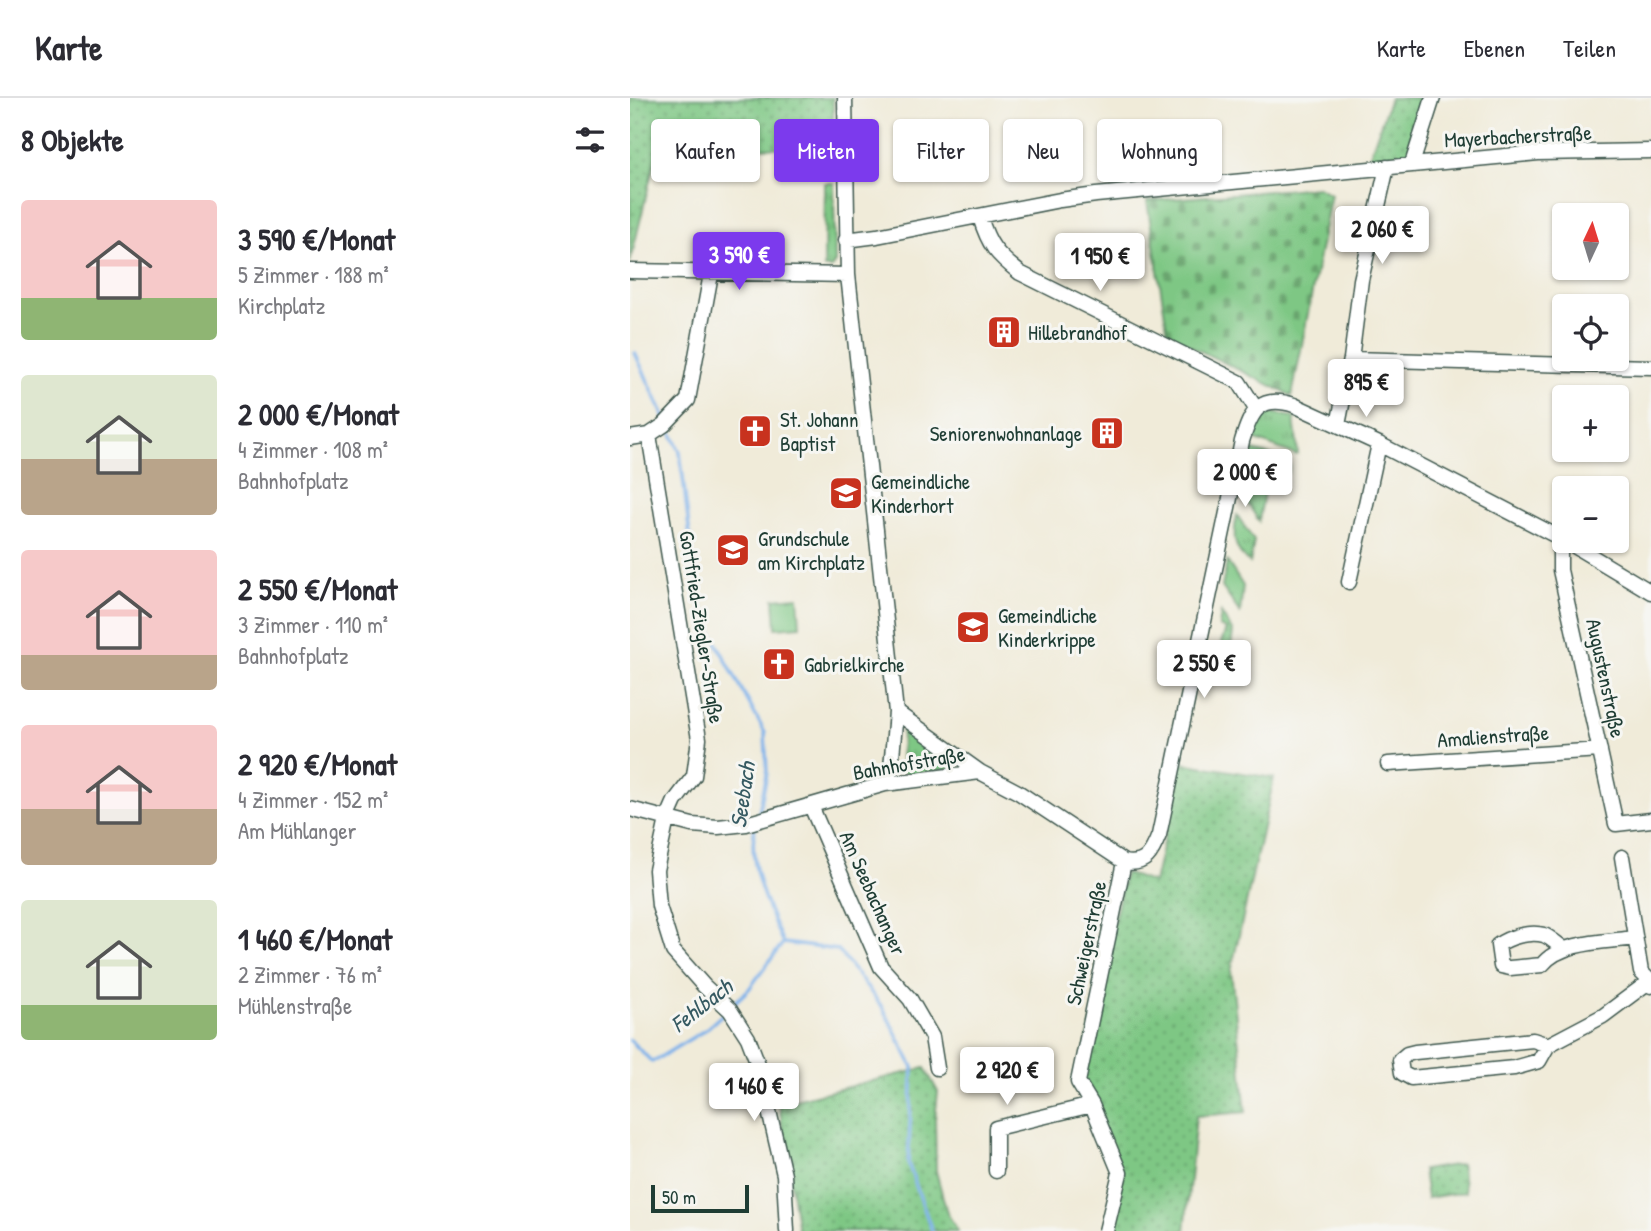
<!DOCTYPE html>
<html lang="de">
<head>
<meta charset="utf-8">
<style>
  body { margin:0; font-family:"Patrick Hand",sans-serif; background:#f7f7f7; color:#2b2b33; height:100vh; display:flex; flex-direction:column; font-size:26px; white-space:nowrap }
  * { box-sizing:border-box; margin:0 }
  p { font-size:23px; color:#7c7c81 }
  .icon { flex:none; width:38px; height:38px; fill:none; stroke:currentColor; stroke-width:2; stroke-linecap:round; stroke-linejoin:round }
  .map { position:relative; flex:1; overflow:hidden }
  .drawer { display:flex; flex-direction:column; background:#fff; width:630px }
  .drawer>* { flex:none }
  .top-card { position:absolute; left:21px; top:21px; width:665px; height:63px; display:flex; gap:14px }
  .needle { width:46px; rotate:4deg }
  .controls { position:absolute; left:922px; top:105px; display:grid; gap:14px }
  .controls a { display:grid; place-items:center; width:77px; height:77px; border-radius:7px; background:#fff; box-shadow:0 2px 5px #0004; font-size:35px }
  .scale { position:absolute; left:21px; bottom:18px; width:98px; box-sizing:border-box; padding-left:7px; border:4px solid #1f3d34; border-top:0; font-size:19px; line-height:24px; white-space:nowrap; color:#1f3d34; -webkit-text-stroke:5px #f6f6f2; paint-order:stroke }
  .price { position:absolute; translate:-50% -60px; padding:0 16px; border-radius:7px; background:#fff; color:#222; font-size:23px; line-height:46px; filter:drop-shadow(0 2px 4px #0008) }
  .price::after { content:''; position:absolute; left:50%; top:42px; width:21px; height:16px; margin-left:-10px; background:inherit; clip-path:polygon(0 0,100% 0,50% 100%) }
  .price.selected { background:#7c3aed; color:#fff }
  ul { padding:0; list-style:none }
  li { display:flex; align-items:center; gap:21px; height:175px; padding:0 21px }
  li span { display:grid; place-items:center; flex:none; width:196px; height:140px; border-radius:7px; color:#555 }
  li>.icon { margin-inline-start:auto }
  span .icon { width:84px; height:84px; fill:#fffc; stroke-width:1 }
  li b { font-size:30px }
  h2 { display:flex; justify-content:space-between; align-items:center; height:84px; padding:0 21px; font-size:30px }
  .tag { padding:0 24px; border-radius:7px; background:#fff; box-shadow:0 2px 5px #0004; font-size:24px; line-height:63px }
  .tag.selected { background:#7c3aed; color:#fff }
  header { display:flex; align-items:center; gap:42px; box-sizing:border-box; height:98px; padding:0 35px; background:#fff; border-bottom:2px solid #e1e1e2 }
  header strong { font-size:33px }
  nav { display:flex; gap:38px; margin-inline-start:auto; font-size:24px }
  main { display:flex; flex:1; min-height:0 }
  .map>svg:first-child { display:block }
  .grass { fill:url(#grass-tufts); stroke:#4e825c; stroke-width:2 }
  .cemetery { fill:url(#cemetery-stones); stroke:#4e825c; stroke-width:2 }
  .park { fill:url(#park-dots); stroke:#4e825c; stroke-width:2 }
  .garden { fill:#7ec784; stroke:#4e825c; stroke-width:2 }
  .lines { fill:none; stroke-linecap:round; stroke-linejoin:round }
  .stream { stroke:#7cb1ea; stroke-width:3.5 }
  .street-casing { stroke:#3e574d; stroke-width:17 }
  .street { stroke:#fff; stroke-width:14 }
  .labels { text-anchor:middle; dominant-baseline:central; stroke-width:6; stroke-linejoin:round; paint-order:stroke }
  .street-label { font-size:21px; fill:#1f3d34; stroke:#f6f6f2 }
  .poi-label { font-size:21px; fill:#1f3d34; stroke:#f6f6f2; text-anchor:start }
  .water-label { font-size:23px; font-style:italic; fill:#365a62; stroke:#f6f6f2 }
</style>
</head>
<body>
<header>
<strong>Karte</strong>
<nav><a>Karte</a><a>Ebenen</a><a>Teilen</a></nav>
</header>
<main>
<section class="drawer">
<h2>8 Objekte<svg class="icon" aria-label="filters" viewBox="0 0 24 24"><path d="M4 7h16M4 17h16"/><circle cx="9" cy="7" r="2"/><circle cx="15" cy="17" r="2"/></svg></h2>
<ul>
<li><span style="background:linear-gradient(#f6c9c9 70%,#8fb573 0)"><svg class="icon" aria-label="home" viewBox="0 0 24 24"><path d="M3 11l9-7 9 7M6 9v11h12V9"/></svg></span><div><b>3 590 €/Monat</b><p>5 Zimmer · 188 m²</p><p>Kirchplatz</p></div></li>
<li><span style="background:linear-gradient(#dfe7d0 60%,#b9a48a 0)"><svg class="icon" aria-label="home" viewBox="0 0 24 24"><path d="M3 11l9-7 9 7M6 9v11h12V9"/></svg></span><div><b>2 000 €/Monat</b><p>4 Zimmer · 108 m²</p><p>Bahnhofplatz</p></div></li>
<li><span style="background:linear-gradient(#f6c9c9 75%,#b9a48a 0)"><svg class="icon" aria-label="home" viewBox="0 0 24 24"><path d="M3 11l9-7 9 7M6 9v11h12V9"/></svg></span><div><b>2 550 €/Monat</b><p>3 Zimmer · 110 m²</p><p>Bahnhofplatz</p></div></li>
<li><span style="background:linear-gradient(#f6c9c9 60%,#b9a48a 0)"><svg class="icon" aria-label="home" viewBox="0 0 24 24"><path d="M3 11l9-7 9 7M6 9v11h12V9"/></svg></span><div><b>2 920 €/Monat</b><p>4 Zimmer · 152 m²</p><p>Am Mühlanger</p></div></li>
<li><span style="background:linear-gradient(#dfe7d0 75%,#8fb573 0)"><svg class="icon" aria-label="home" viewBox="0 0 24 24"><path d="M3 11l9-7 9 7M6 9v11h12V9"/></svg></span><div><b>1 460 €/Monat</b><p>2 Zimmer · 76 m²</p><p>Mühlenstraße</p></div></li>
</ul>
</section>
<div class="map">
<svg width="1021" height="1133" viewBox="0 0 1021 1133">
  <defs>
    <pattern id="grass-tufts" width="24" height="20" patternUnits="userSpaceOnUse" patternTransform="scale(1.75)"><rect width="24" height="20" fill="#7ec784"/><path d="M3 7l-1-3M5 7V3M7 7l1-3M15 17l-1-3M17 17v-4M19 17l1-3" fill="none" stroke="#67a36d"/></pattern>
    <pattern id="cemetery-stones" width="16" height="16" patternUnits="userSpaceOnUse" patternTransform="scale(1.75)"><rect width="16" height="16" fill="#7ec784"/><path d="M2 7V4a2 2 0 0 1 4 0v3zM10 15v-3a2 2 0 0 1 4 0v3z" fill="#67a36d"/></pattern>
    <pattern id="park-dots" width="8" height="8" patternUnits="userSpaceOnUse" patternTransform="scale(1.75)"><rect width="8" height="8" fill="#7ec784"/><path d="M2 2h.1M6 6h.1" fill="none" stroke="#67a36d" stroke-width="1.8" stroke-linecap="round"/></pattern>
  </defs>
  <rect width="100%" height="100%" fill="#f6f6f2"/>
  <filter id="ink" filterUnits="userSpaceOnUse"><feTurbulence type="fractalNoise" baseFrequency=".0143" numOctaves="2"/><feDisplacementMap in="SourceGraphic" scale="14" xChannelSelector="R" yChannelSelector="G"/><feConvolveMatrix kernelMatrix="1 2 1 2 8 2 1 2 1" color-interpolation-filters="sRGB"/></filter>
  <filter id="wash" filterUnits="userSpaceOnUse"><feTurbulence type="fractalNoise" baseFrequency=".00686" numOctaves="4" result="noise"/><feDisplacementMap in="SourceGraphic" scale="28" xChannelSelector="R" yChannelSelector="G"/><feGaussianBlur stdDeviation="1.57" result="paint"/><feColorMatrix in="noise" values="0 0 0 0 0 0 0 0 0 0 0 0 0 0 0 0 0 1.4 0 .05"/><feComposite in="paint" operator="in"/></filter>
  <g filter="url(#wash)">
    <rect width="100%" height="100%" fill="#f0ebd9"/>
    <path class="grass" d="M195,85H204L205,165L202,170H194Z
      M642,315L664,319L668,356L666,357L626,342C622,330 630,318 642,315Z
      M623,352L646,359L660,368L658,375L622,366L618,363Z
      M617,384L629,386L634,394L629,423L612,397L613,385Z
      M607,417L624,443L620,465C602,451 603,437 607,417Z
      M597,463L613,488L610,515L592,489Z
      M591,515L603,534L600,559L591,545L596,531L589,528Z
      M587,549L597,565L591,569L580,567Z
      M275,631L280,632L320,663L322,668L319,671L275,676L271,669L272,635Z"/>
    <path class="cemetery" d="M688,89L701,96L662,298L538,237L517,103Z"/>
    <path class="park" d="M0,0H203V50L28,49L0,165Z
      M760,0H797L778,58L739,60Z
      M551,665L644,680L601,873L616,1014L566,1018L555,1133H479L493,1075L448,984L495,775L524,785Z
      M295,970L308,994L305,1021L306,1073L317,1115L328,1133H168L149,1006Z
      M831,1066L835,1094L797,1100L793,1072Z"/>
    <path class="garden" d="M168,499L170,528L146,530L144,501Z"/>
    <g class="lines">
      <path class="stream" d="M5,255L35,320
        M38,327L50,354L67,498L83,538L135,635L137,676L128,718
        M125,729C117,767 138,811 153,845L208,852L253,910L283,969L278,1065L302,1133
        M101,908L119,891L153,845
        M0,942L22,964L75,932L96,913"/>
    </g>
  </g>
  <g filter="url(#ink)">
    <g class="lines">
      <g class="street-casing">
        <path id="street" d="M215,0L218,177L266,614L261,670L255,686
          M782,66L803,0
          M350,119C359,148 366,156 390,175L609,284L626,311
          M216,142L247,138L430,102L466,97L908,55L1021,53
          M0,173L218,177
          M721,261L1021,269
          M708,327L721,261L731,182L757,69
          M19,337L69,641L64,678L45,703L37,721L26,772L29,808L43,853L74,888L100,912L118,940L128,966L154,1077L157,1133
          M0,340L19,337L34,327L58,302L81,176
          M935,443L930,454V472L986,726L1021,722
          M936,443L1021,494
          M719,484L749,346
          M266,614L350,674L388,694L494,764C516,768 522,755 529,737L612,343C621,314 629,296 664,307L749,346L934,442
          M758,666L970,652
          M181,708L251,869L280,901L302,939L307,970
          M0,711L62,727L88,729L116,726L255,686L350,674
          M992,759L1011,874L1020,883L1021,888
          M934,851C927,846 921,840 914,837C900,833 879,839 868,847L871,868L880,870L912,867C930,843 977,844 1005,840
          M918,947L903,942L785,954L777,956L770,962L772,975L781,980L884,970L909,963L918,947L973,918L1020,883
          M366,1073V1030L462,1007
          M476,1133L490,1075L462,1007L448,984L494,764"/>
      </g>
      <use href="#street" class="street"/>
    </g>
  </g>
  <defs>
    <g id="building-square" transform="scale(1.75)"><rect x="-9" y="-9" width="18" height="18" rx="4" fill="#c8321e" stroke="#f6f6f2"/><path d="M-4-6H4V6H1V3H-1V6H-4ZM-2.5-4.3h1.7v1.8h-1.7ZM.8-4.3h1.7v1.8H.8ZM-2.5-1h1.7V.8h-1.7ZM.8-1h1.7V.8H.8Z" fill="#fff"/></g>
    <g id="church-square" transform="scale(1.75)"><rect x="-9" y="-9" width="18" height="18" rx="4" fill="#c8321e" stroke="#f6f6f2"/><path d="M-1.2-6h2.4v3.5h3.3v2.4h-3.3V6h-2.4V-.1h-3.3v-2.4h3.3Z" fill="#fff"/></g>
    <g id="school-square" transform="scale(1.75)"><rect x="-9" y="-9" width="18" height="18" rx="4" fill="#c8321e" stroke="#f6f6f2"/><path d="M0-5L7-2L0 1L-7-2ZM-4 1L0 2.5L4 1V4Q0 6-4 4Z" fill="#fff"/></g>
  </defs>
  <g fill-rule="evenodd">
    <use href="#building-square" x="374" y="234"/>
    <use href="#church-square" x="125" y="333"/>
    <use href="#building-square" x="477" y="335"/>
    <use href="#school-square" x="216" y="395"/>
    <use href="#school-square" x="103" y="452"/>
    <use href="#school-square" x="343" y="529"/>
    <use href="#church-square" x="149" y="566"/>
  </g>
  <g class="labels">
    <g class="street-label">
      <text transform="translate(888 38) rotate(-3)">Mayerbacherstraße</text>
      <text transform="translate(72 529) rotate(81)">Gottfried-Ziegler-Straße</text>
      <text transform="translate(976 580) rotate(78)">Augustenstraße</text>
      <text transform="translate(863 638) rotate(-4)">Amalienstraße</text>
      <text transform="translate(279 665) rotate(-10)">Bahnhofstraße</text>
      <text transform="translate(243 795) rotate(66)">Am Seebachanger</text>
      <text transform="translate(456 845) rotate(-78)">Schweigerstraße</text>
    </g>
    <g class="poi-label">
      <text x="398" y="234">Hillebrandhof</text>
      <text x="150" y="321">St. Johann<tspan x="150" dy="24">Baptist</tspan></text>
      <text x="452" y="335" text-anchor="end">Seniorenwohnanlage</text>
      <text x="241" y="383">Gemeindliche<tspan x="241" dy="24">Kinderhort</tspan></text>
      <text x="128" y="440">Grundschule<tspan x="128" dy="24">am Kirchplatz</tspan></text>
      <text x="368" y="517">Gemeindliche<tspan x="368" dy="24">Kinderkrippe</tspan></text>
      <text x="174" y="566">Gabrielkirche</text>
    </g>
    <g class="water-label">
      <text transform="translate(112 697) rotate(-82)">Seebach</text>
      <text transform="translate(71 907) rotate(-38)">Fehlbach</text>
    </g>
  </g>
</svg>
<div class="controls">
<a><svg class="needle" viewBox="-14 -14 28 28"><path d="M0-13l5 13h-10z" fill="#e53935"/><path d="M0 13l5-13h-10z" fill="#7c7c81"/></svg></a>
<a><svg class="icon" aria-label="locate" viewBox="0 0 24 24"><circle cx="12" cy="12" r="6"/><path d="M12 2v4M12 18v4M2 12h4M18 12h4"/></svg></a>
<a>+</a>
<a>−</a>
</div>
<div class="scale">50 m</div>
<b class="price" style="left:752px;top:168px">2 060 €</b>
<b class="price selected" style="left:109px;top:194px">3 590 €</b>
<b class="price" style="left:470px;top:195px">1 950 €</b>
<b class="price" style="left:736px;top:321px">895 €</b>
<b class="price" style="left:615px;top:411px">2 000 €</b>
<b class="price" style="left:574px;top:602px">2 550 €</b>
<b class="price" style="left:377px;top:1009px">2 920 €</b>
<b class="price" style="left:124px;top:1025px">1 460 €</b>
<div class="top-card">
<a class="tag">Kaufen</a>
<a class="tag selected">Mieten</a>
<a class="tag">Filter</a>
<a class="tag">Neu</a>
<a class="tag">Wohnung</a>
</div>
</div>
</main>
</body>
</html>
